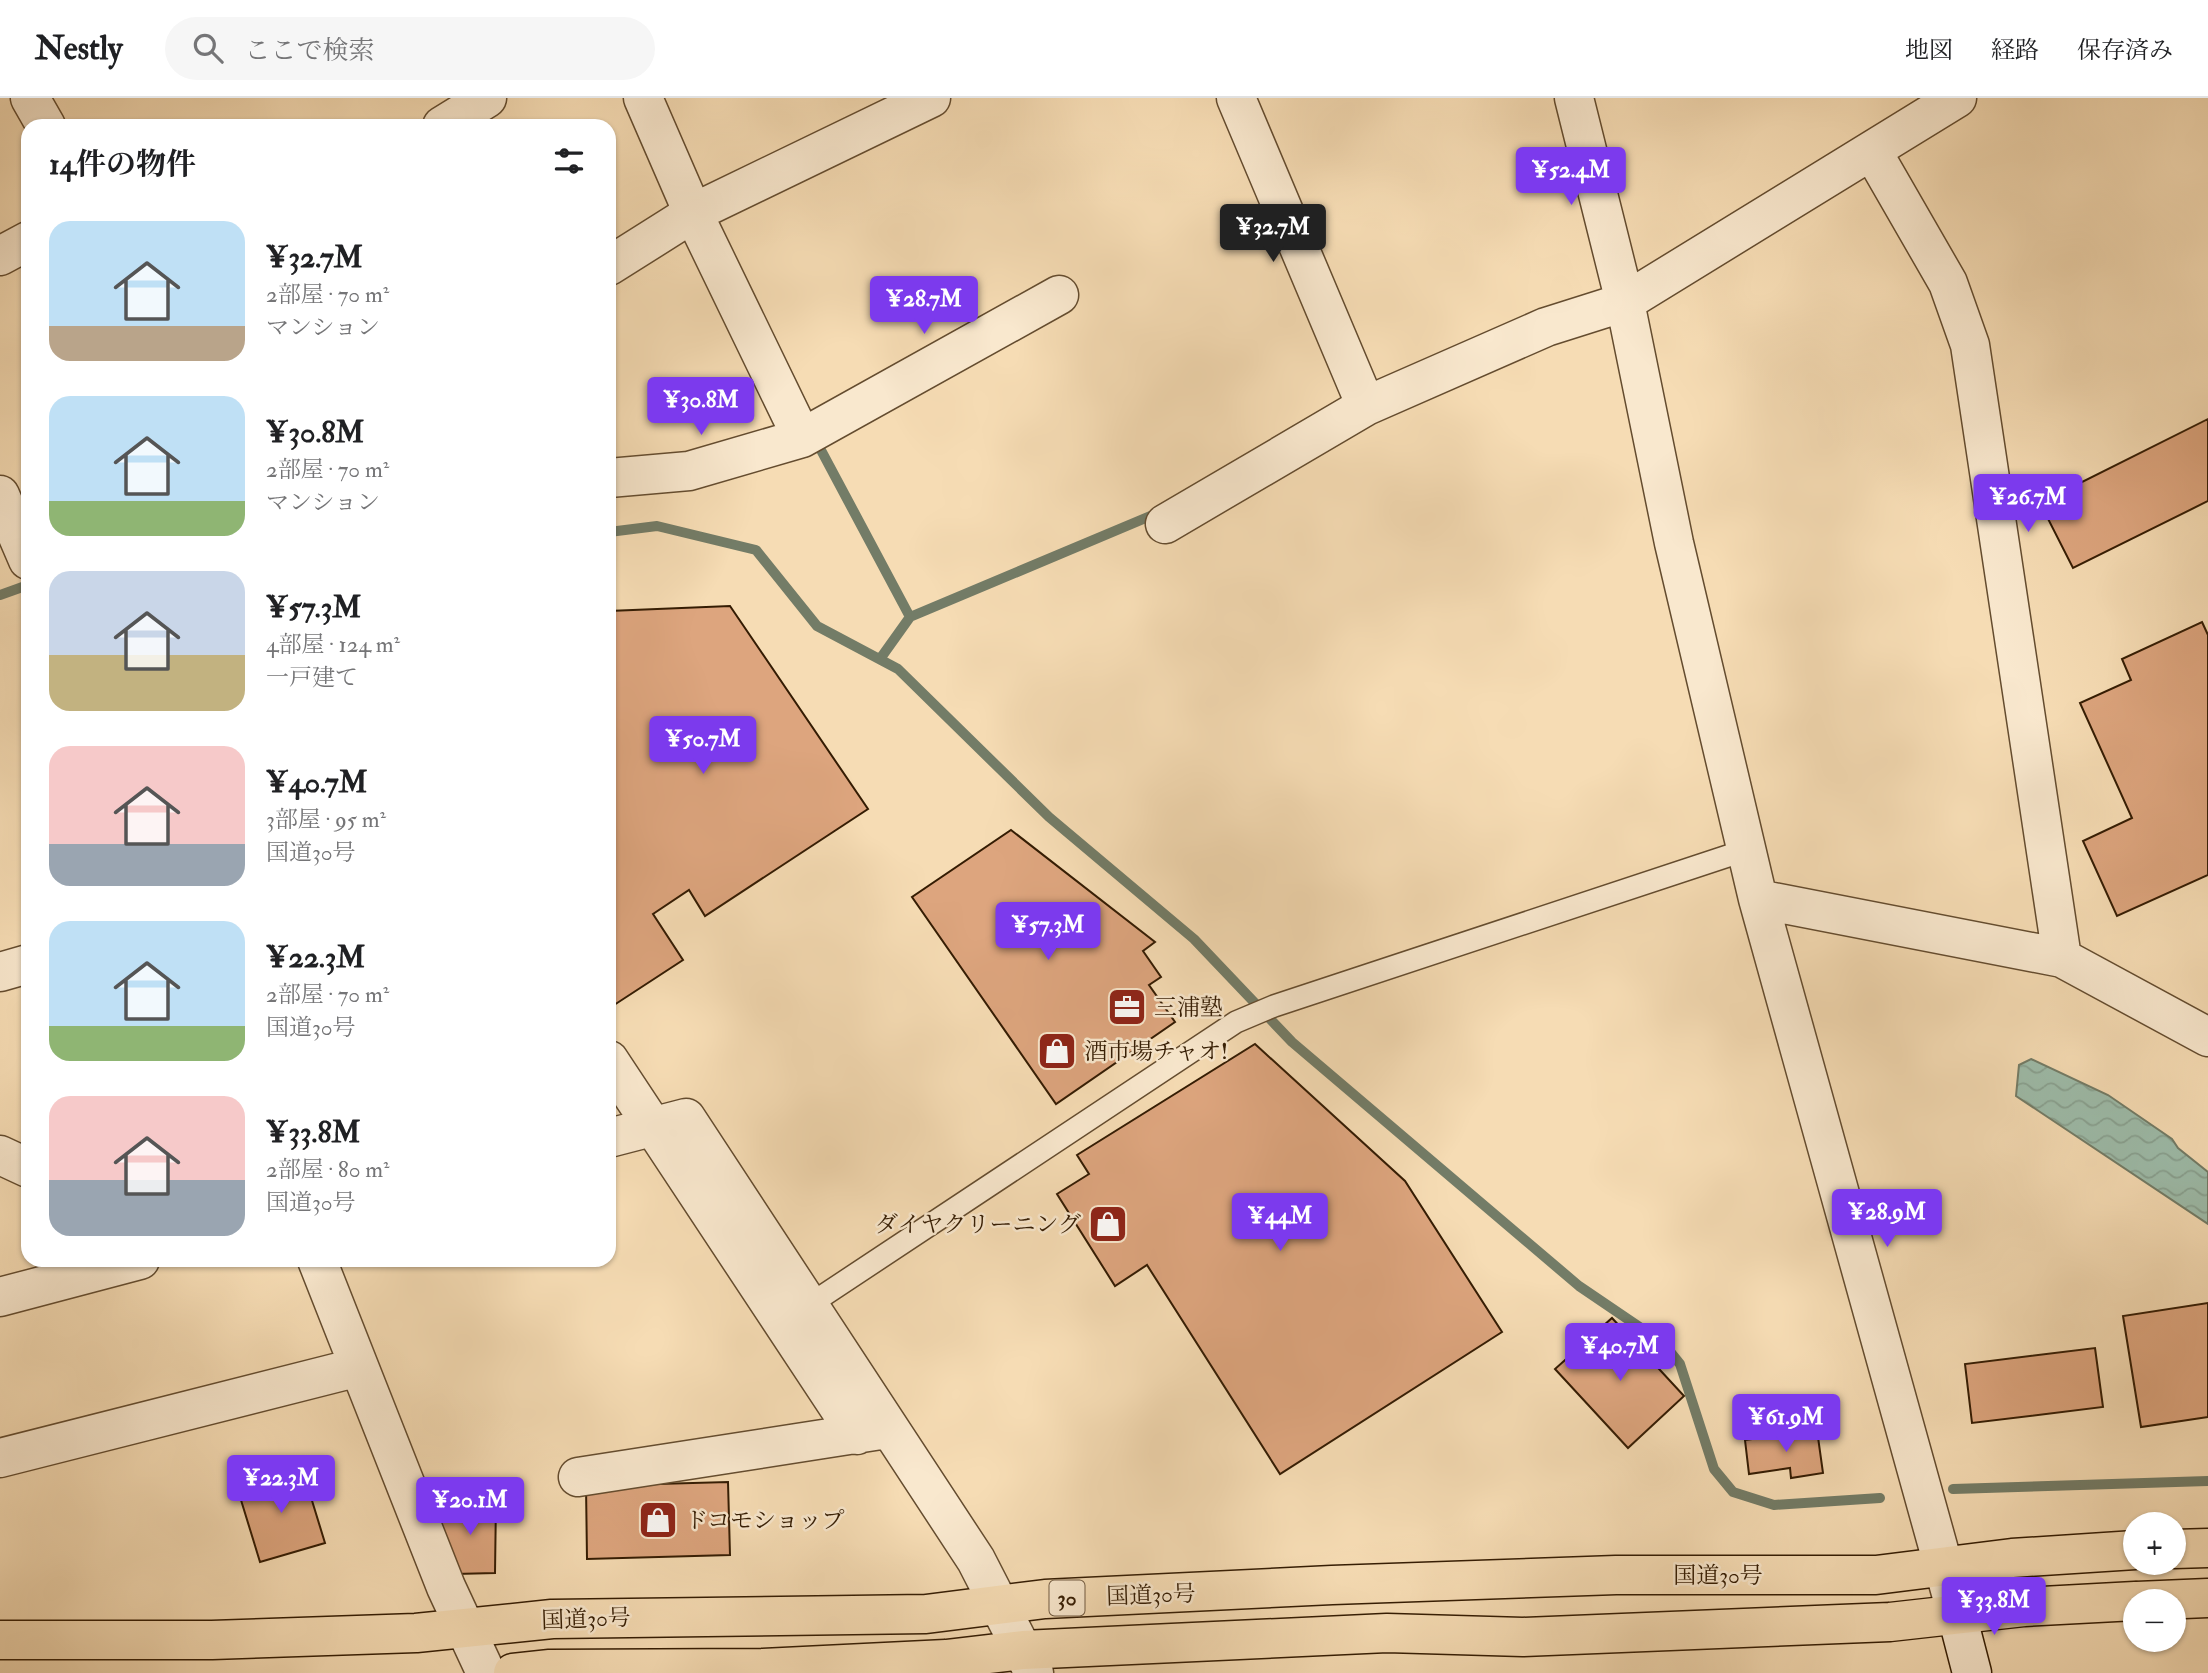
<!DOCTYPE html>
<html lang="ja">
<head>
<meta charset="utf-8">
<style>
  body { margin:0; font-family:"IM FELL Double Pica","Noto Serif JP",serif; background:#f6f6f6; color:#202124; height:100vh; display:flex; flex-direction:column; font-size:26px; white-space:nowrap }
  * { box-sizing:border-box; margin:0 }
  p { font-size:23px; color:#757577 }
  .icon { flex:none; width:38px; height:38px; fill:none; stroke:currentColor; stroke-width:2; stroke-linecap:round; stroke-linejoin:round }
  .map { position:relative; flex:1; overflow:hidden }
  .sheet { position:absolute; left:21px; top:21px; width:595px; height:1148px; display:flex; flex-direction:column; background:#fff; border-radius:21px; box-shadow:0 2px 5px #0004 }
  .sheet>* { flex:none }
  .fabs { position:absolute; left:2123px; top:1414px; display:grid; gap:14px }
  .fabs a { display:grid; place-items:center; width:63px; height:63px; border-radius:50%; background:#fff; box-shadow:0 2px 5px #0004; font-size:35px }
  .price { position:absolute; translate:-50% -60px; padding:0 16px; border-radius:7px; background:#7c3aed; color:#fff; font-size:23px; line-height:46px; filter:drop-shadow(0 2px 4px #0008) }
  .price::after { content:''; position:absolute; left:50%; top:42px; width:21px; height:16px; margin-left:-10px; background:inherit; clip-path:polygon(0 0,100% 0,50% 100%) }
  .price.current { background:#222; color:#fff }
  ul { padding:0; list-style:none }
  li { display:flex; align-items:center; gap:21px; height:175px; padding:0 28px }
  li span { display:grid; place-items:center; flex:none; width:196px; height:140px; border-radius:21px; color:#555 }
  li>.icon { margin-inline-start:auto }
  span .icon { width:84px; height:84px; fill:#fffc; stroke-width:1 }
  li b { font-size:30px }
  h2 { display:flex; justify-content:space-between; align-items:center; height:84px; padding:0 28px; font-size:30px }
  header { display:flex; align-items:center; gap:42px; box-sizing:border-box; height:98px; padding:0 35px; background:#fff; border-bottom:2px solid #e0e0e0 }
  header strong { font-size:33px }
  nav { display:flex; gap:38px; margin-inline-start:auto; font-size:24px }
  .search { width:490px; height:63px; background:#f6f6f6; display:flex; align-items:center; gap:18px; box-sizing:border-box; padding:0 24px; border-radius:38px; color:#757577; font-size:26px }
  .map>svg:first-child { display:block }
  .water { fill:url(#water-waves); stroke:#737c67; stroke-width:2 }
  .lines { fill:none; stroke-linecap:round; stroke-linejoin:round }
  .stream { stroke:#737c67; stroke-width:10 }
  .building { fill:#dda57e; stroke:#341c03; stroke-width:2 }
  .lane-casing { stroke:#644c2f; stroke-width:24 }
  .street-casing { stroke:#644c2f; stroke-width:41 }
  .secondary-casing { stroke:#341c03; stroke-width:41 }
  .highway-casing { stroke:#341c03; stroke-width:41 }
  .lane { stroke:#f9e8ce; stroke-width:21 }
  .street { stroke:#f9e8ce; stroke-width:38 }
  .secondary { stroke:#f9e8ce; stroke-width:38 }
  .highway { stroke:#f6dcb4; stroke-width:38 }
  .labels { text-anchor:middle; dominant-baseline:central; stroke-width:5; stroke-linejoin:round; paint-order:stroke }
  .shield { fill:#f9e8ce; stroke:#6f5940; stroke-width:2 }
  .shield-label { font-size:21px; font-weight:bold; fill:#341c03 }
  .poi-label { font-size:23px; fill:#341c03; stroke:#f9e8ce; text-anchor:start }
  .street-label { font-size:23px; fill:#341c03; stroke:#f9e8ce }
</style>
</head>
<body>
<header>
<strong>Nestly</strong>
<div class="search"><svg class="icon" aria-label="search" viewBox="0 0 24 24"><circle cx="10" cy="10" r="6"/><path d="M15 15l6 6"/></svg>ここで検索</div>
<nav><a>地図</a><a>経路</a><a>保存済み</a></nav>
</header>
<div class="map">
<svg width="2208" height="1575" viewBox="0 0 2208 1575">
  <defs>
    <pattern id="water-waves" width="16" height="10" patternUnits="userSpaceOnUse" patternTransform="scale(1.75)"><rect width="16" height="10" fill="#9dbcaa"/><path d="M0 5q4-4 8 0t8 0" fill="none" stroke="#88a191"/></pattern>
  </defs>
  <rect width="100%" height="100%" fill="#f6dcb4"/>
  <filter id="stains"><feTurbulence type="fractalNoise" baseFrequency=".00286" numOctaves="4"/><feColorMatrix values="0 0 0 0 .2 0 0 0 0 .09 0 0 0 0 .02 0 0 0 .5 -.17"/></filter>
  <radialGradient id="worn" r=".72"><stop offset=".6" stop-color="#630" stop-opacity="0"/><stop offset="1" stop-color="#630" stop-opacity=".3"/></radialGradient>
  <path class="water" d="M2031,961L2108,997L2172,1041L2178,1050L2208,1074V1126L2016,998L2019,967Z"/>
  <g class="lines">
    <path class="stream" d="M814,339L910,519L880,561
      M609,434L657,428L756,452L817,528L898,571L1049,719L1194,841L1292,944L1579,1188L1663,1245L1680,1266L1714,1371L1733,1394L1774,1407L1880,1400
      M0,497L28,487
      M910,519L1160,414
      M1953,1391L2208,1383"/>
  </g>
  <path class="building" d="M2208,321V403L2073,470L2040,405Z
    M730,508L868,711L705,818L689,792L653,816L683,862L611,909L609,513Z
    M2202,524L2208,537V777L2117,818L2083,743L2132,720L2080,605L2131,582L2122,561Z
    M1011,732L1155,844L1143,853L1161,879L1149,887L1175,924L1056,1006L912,799Z
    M1255,946L1405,1083L1502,1234L1280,1376L1147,1167L1115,1188L1057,1096L1089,1076L1077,1057Z
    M2208,1205V1319L2141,1329L2123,1218Z
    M1612,1220L1684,1298L1628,1350L1555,1271Z
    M2095,1250L2103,1309L1972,1325L1965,1266Z
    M1817,1332L1823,1375L1791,1380L1790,1370L1749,1376L1745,1342Z
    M302,1370L325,1445L260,1464L237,1389Z
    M728,1384L730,1457L587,1461L586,1388Z
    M496,1402L495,1475L455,1476L439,1437L440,1409H480L478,1403Z"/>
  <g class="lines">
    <g class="lane-casing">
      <path id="lane" d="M809,1207L1236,924L1274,908L1746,752"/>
    </g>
    <g class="street-casing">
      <path id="street" d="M30,0L46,28
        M643,0L693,115L802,340
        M1236,0L1366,308
        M1574,0L1625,204L1674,445L1758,801L1957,1517
        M442,28L487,0
        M1872,53L1948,185L1970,247L2062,860
        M0,158L28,143
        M609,168L693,115L931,0
        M609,380L689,373L802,340L1059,197
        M0,397L28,462
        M1165,426L1366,308L1546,229L1625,204L1957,0
        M1758,801L2062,860L2208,939
        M0,874L28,866
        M609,962L857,1337
        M609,1040L686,1020L976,1462L1034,1575
        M0,1057L28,1070
        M317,1162L446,1489L486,1575
        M0,1199L140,1162
        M0,1360L359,1269
        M578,1379L881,1332"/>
    </g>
    <g class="secondary-casing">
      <path id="secondary" d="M1957,1517L1972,1575"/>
    </g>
    <g class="highway-casing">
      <path id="highway" d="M2174,1451L2208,1450
        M2137,1503L2208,1500
        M0,1542H212L416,1535L552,1521L926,1516L1045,1501L1332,1487L1616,1477H1876L2012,1460L2135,1452
        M513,1575L550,1571L762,1570L946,1561L1023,1552L1387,1535L1523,1539L1890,1524L2024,1509L2135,1503"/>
    </g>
    <use href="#lane" class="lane"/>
    <use href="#street" class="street"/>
    <use href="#secondary" class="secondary"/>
    <use href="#highway" class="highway"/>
  </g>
  <defs>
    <g id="office-square" transform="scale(2.0125)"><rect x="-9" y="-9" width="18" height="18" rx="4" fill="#8f2418" stroke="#f9e8ce"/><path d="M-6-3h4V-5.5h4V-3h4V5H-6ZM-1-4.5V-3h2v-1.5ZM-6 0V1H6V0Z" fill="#fff"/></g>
    <g id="shop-square" transform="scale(2.0125)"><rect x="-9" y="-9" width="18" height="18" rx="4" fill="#8f2418" stroke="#f9e8ce"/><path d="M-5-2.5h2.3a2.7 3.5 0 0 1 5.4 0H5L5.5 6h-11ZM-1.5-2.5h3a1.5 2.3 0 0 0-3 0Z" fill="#fff"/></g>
  </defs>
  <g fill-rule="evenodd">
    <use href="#office-square" x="1127" y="909"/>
    <use href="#shop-square" x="1057" y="953"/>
    <use href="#shop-square" x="1108" y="1126"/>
    <use href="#shop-square" x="658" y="1422"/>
  </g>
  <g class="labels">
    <rect class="shield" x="1049.5" y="1482.5" width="35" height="35" rx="5"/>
    <g class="shield-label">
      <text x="1067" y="1500">30</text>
    </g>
    <g class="poi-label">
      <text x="1154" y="909">三浦塾</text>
      <text x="1084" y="953">酒市場チャオ!</text>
      <text x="1081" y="1126" text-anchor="end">ダイヤクリーニング</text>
      <text x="685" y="1422">ドコモショップ</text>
    </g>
    <g class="street-label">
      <text x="1718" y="1477">国道30号</text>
      <text transform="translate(1151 1497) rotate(-2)">国道30号</text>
      <text transform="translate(586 1521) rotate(-2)">国道30号</text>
    </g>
  </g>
  <rect width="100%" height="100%" filter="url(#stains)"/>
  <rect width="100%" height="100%" fill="url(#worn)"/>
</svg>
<div class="fabs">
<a>+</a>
<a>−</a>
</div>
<b class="price" style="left:1571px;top:109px">¥52.4M</b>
<b class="price current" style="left:1273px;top:166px">¥32.7M</b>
<b class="price" style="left:924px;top:238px">¥28.7M</b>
<b class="price" style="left:701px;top:339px">¥30.8M</b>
<b class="price" style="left:2028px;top:436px">¥26.7M</b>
<b class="price" style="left:703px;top:678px">¥50.7M</b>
<b class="price" style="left:1048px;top:864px">¥57.3M</b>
<b class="price" style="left:1887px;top:1151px">¥28.9M</b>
<b class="price" style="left:1280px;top:1155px">¥44M</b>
<b class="price" style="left:1620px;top:1285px">¥40.7M</b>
<b class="price" style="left:1786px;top:1356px">¥61.9M</b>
<b class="price" style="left:281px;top:1417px">¥22.3M</b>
<b class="price" style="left:470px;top:1439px">¥20.1M</b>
<b class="price" style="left:1994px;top:1539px">¥33.8M</b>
<section class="sheet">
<h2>14件の物件<svg class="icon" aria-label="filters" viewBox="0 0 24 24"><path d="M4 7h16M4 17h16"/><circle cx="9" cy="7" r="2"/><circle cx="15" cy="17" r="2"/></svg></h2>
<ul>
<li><span style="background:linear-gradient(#bfe0f5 75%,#b9a48a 0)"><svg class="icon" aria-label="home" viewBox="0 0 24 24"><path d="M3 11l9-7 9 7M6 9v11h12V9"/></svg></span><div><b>¥32.7M</b><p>2部屋 · 70 m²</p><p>マンション</p></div></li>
<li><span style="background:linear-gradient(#bfe0f5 75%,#8fb573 0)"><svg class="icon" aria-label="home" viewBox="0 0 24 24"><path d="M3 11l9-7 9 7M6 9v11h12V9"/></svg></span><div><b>¥30.8M</b><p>2部屋 · 70 m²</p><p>マンション</p></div></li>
<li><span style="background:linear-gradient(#c9d6e8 60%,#c2b280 0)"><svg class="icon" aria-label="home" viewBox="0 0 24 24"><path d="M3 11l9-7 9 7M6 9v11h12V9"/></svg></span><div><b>¥57.3M</b><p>4部屋 · 124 m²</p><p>一戸建て</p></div></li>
<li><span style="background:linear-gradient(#f6c9c9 70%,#9aa5b1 0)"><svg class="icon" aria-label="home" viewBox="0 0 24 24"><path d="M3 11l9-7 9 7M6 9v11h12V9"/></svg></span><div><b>¥40.7M</b><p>3部屋 · 95 m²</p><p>国道30号</p></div></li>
<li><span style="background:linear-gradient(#bfe0f5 75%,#8fb573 0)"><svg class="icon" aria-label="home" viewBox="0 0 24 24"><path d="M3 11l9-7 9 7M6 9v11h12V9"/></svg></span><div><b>¥22.3M</b><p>2部屋 · 70 m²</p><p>国道30号</p></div></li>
<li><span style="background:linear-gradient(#f6c9c9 60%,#9aa5b1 0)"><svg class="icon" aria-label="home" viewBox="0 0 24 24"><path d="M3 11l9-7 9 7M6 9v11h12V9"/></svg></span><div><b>¥33.8M</b><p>2部屋 · 80 m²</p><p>国道30号</p></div></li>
</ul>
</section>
</div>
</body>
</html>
